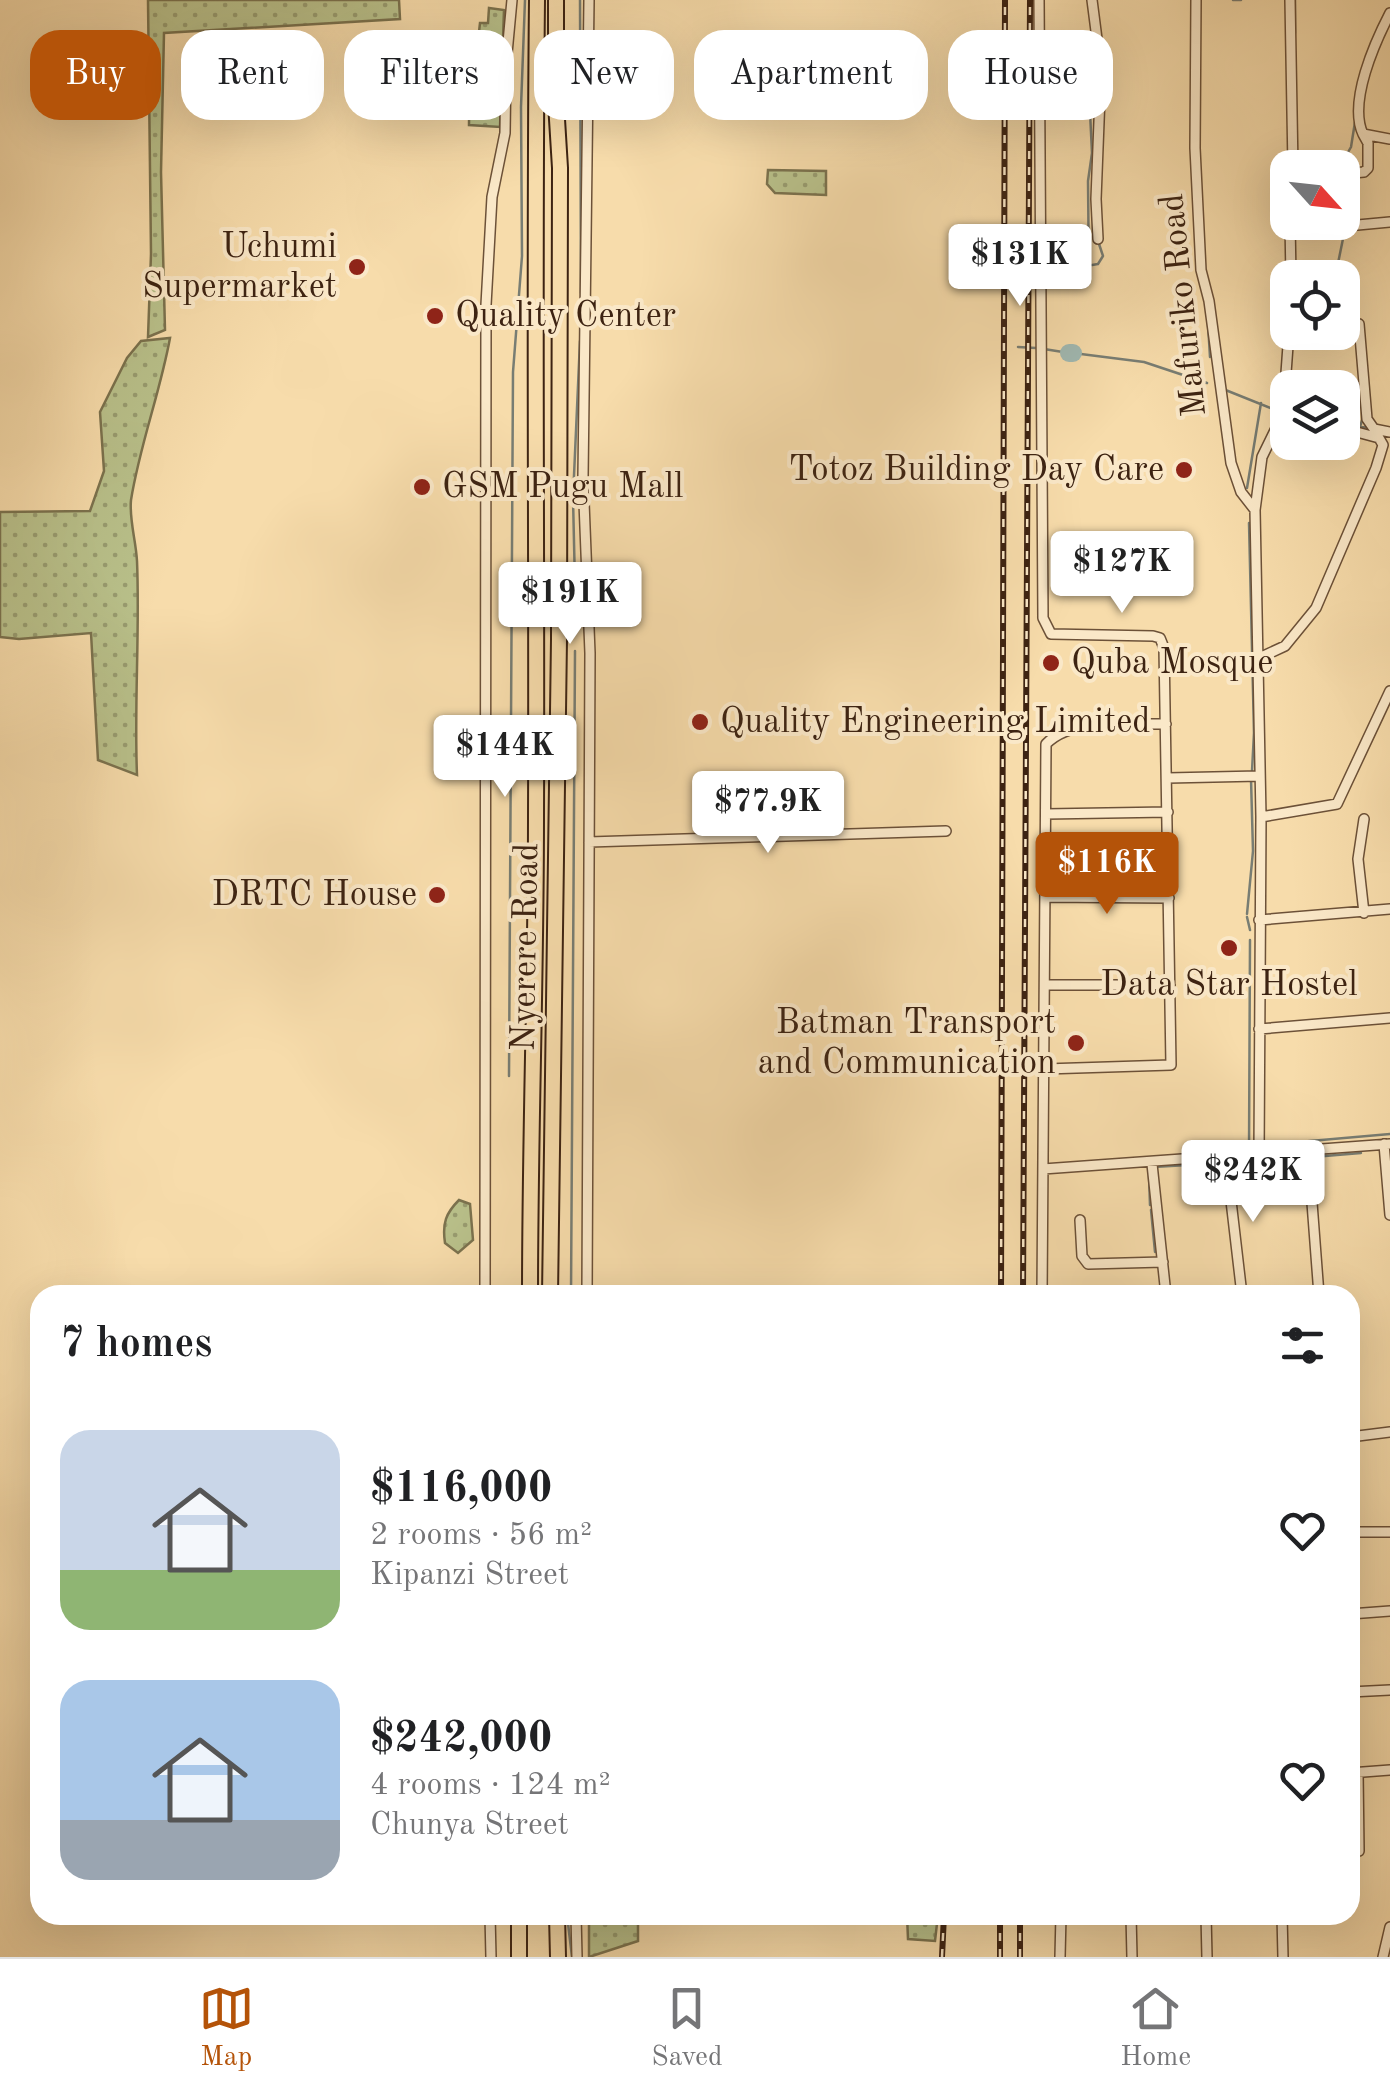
<!DOCTYPE html>
<html lang="en">
<head>
<meta charset="utf-8">
<style>
  body { margin:0; font-family:"Old Standard TT",serif; background:#f6f6f6; color:#202124; height:100vh; display:flex; flex-direction:column; font-size:38px; white-space:nowrap }
  * { box-sizing:border-box; margin:0 }
  p { font-size:32px; color:#757577 }
  .icon { flex:none; width:55px; height:55px; fill:none; stroke:currentColor; stroke-width:2; stroke-linecap:round; stroke-linejoin:round }
  .map { position:relative; flex:1; overflow:hidden }
  .side { position:absolute; left:30px; top:1285px; width:1330px; height:640px; display:flex; flex-direction:column; background:#fff; border-radius:30px; box-shadow:0 10px 40px #0002 }
  .side>* { flex:none }
  .top-card { position:absolute; left:30px; top:30px; width:1330px; height:90px; display:flex; gap:20px }
  .needle { width:65px; rotate:117deg }
  .buttons { position:absolute; left:1270px; top:150px; display:grid; gap:20px }
  .buttons a { display:grid; place-items:center; width:90px; height:90px; border-radius:20px; background:#fff; box-shadow:0 10px 40px #0002; font-size:50px }
  .price { position:absolute; translate:-50% -85px; padding:0 22px; border-radius:10px; background:#fff; color:#222; font-size:32px; line-height:65px; filter:drop-shadow(0 2px 5px #0008) }
  .price::after { content:''; position:absolute; left:50%; top:60px; width:30px; height:22px; margin-left:-15px; background:inherit; clip-path:polygon(0 0,100% 0,50% 100%) }
  .price.active { background:#b45309; color:#fff }
  ul { padding:0; list-style:none }
  li { display:flex; align-items:center; gap:30px; height:250px; padding:0 30px }
  li span { display:grid; place-items:center; flex:none; width:280px; height:200px; border-radius:30px; color:#555 }
  li>.icon { margin-inline-start:auto }
  span .icon { width:120px; height:120px; fill:#fffc; stroke-width:1 }
  li b { font-size:42px }
  h2 { display:flex; justify-content:space-between; align-items:center; height:120px; padding:0 30px; font-size:42px }
  .pill { padding:0 35px; border-radius:30px; background:#fff; box-shadow:0 10px 40px #0002; font-size:35px; line-height:90px }
  .pill.active { background:#b45309; color:#fff }
  .menu { display:flex; justify-content:space-around; align-items:center; height:140px; border-top:2px solid #e0e0e0; background:#fff; font-size:28px; color:#757577 }
  .menu a { display:grid; justify-items:center; gap:5px }
  .menu .active { color:#b45309 }
  .map>svg:first-child { display:block }
  .grass { fill:url(#grass-dots); stroke:#7b724e; stroke-width:2.5 }
  .lines { fill:none; stroke-linecap:round; stroke-linejoin:round }
  .stream { stroke:#787d73; stroke-width:2.5 }
  .river { stroke:#a0b9b3; stroke-width:18 }
  .minor-casing { stroke:#6c5138; stroke-width:12 }
  .trunk-casing { stroke:#3d2312; stroke-width:18 }
  .minor { stroke:#fae8c8; stroke-width:9 }
  .trunk { stroke:#f7dcab; stroke-width:14 }
  .rail-casing { stroke:#3d2312; stroke-width:6 }
  .rail { stroke:#fae8c8; stroke-width:2.5; stroke-dasharray:8; stroke-linecap:butt }
  .poi-dot { fill:#8f2418; stroke:#fae8c8; stroke-width:4 }
  .labels { text-anchor:middle; dominant-baseline:central; stroke-width:8; stroke-linejoin:round; paint-order:stroke }
  .poi-label { font-size:35px; fill:#3d2312; stroke:#fae8c8; text-anchor:end }
  .street-label { font-size:35px; fill:#3d2312; stroke:#fae8c8 }
</style>
</head>
<body>
<div class="map">
<svg width="1390" height="1957" viewBox="0 0 1390 1957">
  <defs>
    <pattern id="grass-dots" width="8" height="8" patternUnits="userSpaceOnUse" patternTransform="scale(2.5)"><rect width="8" height="8" fill="#b9c18b"/><path d="M2 2h.1M6 6h.1" fill="none" stroke="#989c70" stroke-width="1.8" stroke-linecap="round"/></pattern>
  </defs>
  <rect width="100%" height="100%" fill="#f7dcab"/>
  <filter id="stains"><feTurbulence type="fractalNoise" baseFrequency=".002" numOctaves="4"/><feColorMatrix values="0 0 0 0 .2 0 0 0 0 .09 0 0 0 0 .02 0 0 0 .5 -.17"/></filter>
  <radialGradient id="worn" r=".72"><stop offset=".6" stop-color="#630" stop-opacity="0"/><stop offset="1" stop-color="#630" stop-opacity=".3"/></radialGradient>
  <path class="grass" d="M148,0H399L400,19L164,33L161,172L165,330L148,337L151,254Z
    M489,8L504,10L500,127L469,125L470,32H479L480,23H488Z
    M768,170L826,171V195L775,193L767,184Z
    M170,338C160,393 140,444 131,500C129,519 136,541 137,561C140,632 134,704 137,775L98,760L91,633L19,639L0,637V512L90,511L104,471L100,412L127,358L141,341Z
    M459,1200L470,1204L473,1240L458,1253L445,1243C442,1223 446,1213 459,1200Z
    M589,1915H638V1941L589,1957Z
    M907,1915H938L935,1941L908,1939Z"/>
  <g class="lines">
    <path class="stream" d="M580,0L581,293
      M1233,0H1241
      M1295,33V0
      M1339,168L1351,147L1355,122
      M1288,193V209
      M1092,265L1098,264L1103,256L1098,241
      M1335,278L1345,229
      M1056,282L1087,283L1089,280L1088,181L1092,153L1090,112L1094,76
      M1342,307L1356,311V320
      M1208,324L1210,357
      M1018,347L1036,348
      M1044,349L1069,353
      M1073,353L1144,362L1207,383
      M1223,389L1278,411L1280,409
      M1344,425L1370,428
      M1360,427L1363,417
      M1247,488L1261,403
      M1249,523L1254,733L1252,771
      M576,629L573,498L580,341
      M1247,914L1253,851L1251,779
      M1247,917L1250,930
      M509,1076L513,372L522,256L521,107L525,0
      M1264,1145L1390,1134
      M1249,1152L1250,940
      M1313,1157L1361,1153
      M1154,1167L1305,1158
      M1149,1176L1150,1205
      M1151,1210L1155,1252
      M571,1295L575,651
      M567,1915L572,1957"/>
    <path class="river" d="M1069,353H1073"/>
    <g class="minor-casing">
      <path id="minor" d="M1039,0L1043,618L1051,634L1153,636L1160,638L1164,648L1171,1065L1045,1069
        M1092,0L1101,70L1096,199L1098,239
        M1196,0L1195,148L1201,270L1209,301L1231,463L1241,492L1255,510
        M1290,0L1293,168
        M1390,13C1375,42 1348,102 1363,134L1390,139
        M1342,174L1364,172L1368,168V143L1363,134
        M1342,197L1347,226
        M1290,222L1291,278
        M1325,222L1347,226L1390,222
        M1359,324L1367,419L1374,429L1390,432
        M1259,658L1285,646L1316,608L1376,468L1383,445L1379,438L1342,428
        M1168,778L1259,776
        M1046,814L1168,812
        M1261,817L1337,804L1390,691
        M1364,819L1358,859L1364,913
        M589,842L946,831
        M1046,897L1169,898
        M1259,920L1390,909
        M1045,985H1170
        M1259,1029L1390,1018
        M1384,1144L1390,1215
        M1308,1150L1319,1295
        M1259,1155L1261,817L1255,510L1262,457L1283,414L1289,332
        M1226,1158L1242,1295
        M1152,1164L1166,1295
        M1043,1169L1390,1144
        M1080,1220L1082,1256L1088,1264L1163,1262
        M485,1295L486,305L492,197L505,133L506,64L512,0
        M587,1295L590,653L583,477L589,0
        M1042,1295L1046,744C1073,716 1131,725 1166,724
        M1350,1437L1390,1432
        M1350,1532H1390
        M1350,1614L1390,1611
        M1350,1692L1390,1690
        M1358,1772L1359,1851
        M1350,1773L1390,1770
        M490,1915L491,1957
        M576,1915L577,1957
        M1131,1915L1132,1957
        M1206,1915L1207,1957
        M1282,1915L1283,1957
        M1060,1957L1061,1915
        M1383,1957L1390,1927"/>
    </g>
    <g class="trunk-casing">
      <path id="trunk" d="M530,1295C530,1136 536,977 536,818C537,545 534,273 537,0
        M550,1295L559,639L560,168L556,103V0
        M519,1915V1957
        M557,1915L558,1957"/>
    </g>
    <use href="#minor" class="minor"/>
    <use href="#trunk" class="trunk"/>
    <g class="rail-casing">
      <path id="rail" d="M1001,1295L1005,0
        M1023,1295L1030,0
        M942,1957L944,1915
        M1000,1957V1915
        M1020,1957V1915"/>
    </g>
    <use href="#rail" class="rail"/>
  </g>
  <g class="poi-dot">
    <circle cx="357" cy="267" r="10"/>
    <circle cx="435" cy="316" r="10"/>
    <circle cx="1184" cy="470" r="10"/>
    <circle cx="422" cy="487" r="10"/>
    <circle cx="1051" cy="663" r="10"/>
    <circle cx="700" cy="722" r="10"/>
    <circle cx="437" cy="895" r="10"/>
    <circle cx="1229" cy="948" r="10"/>
    <circle cx="1076" cy="1043" r="10"/>
  </g>
  <g class="labels">
    <g class="poi-label">
      <text x="337" y="247">Uchumi<tspan x="337" dy="40">Supermarket</tspan></text>
      <text x="455" y="316" text-anchor="start">Quality Center</text>
      <text x="1164" y="470">Totoz Building Day Care</text>
      <text x="442" y="487" text-anchor="start">GSM Pugu Mall</text>
      <text x="1071" y="663" text-anchor="start">Quba Mosque</text>
      <text x="720" y="722" text-anchor="start">Quality Engineering Limited</text>
      <text x="417" y="895">DRTC House</text>
      <text x="1229" y="985" text-anchor="middle">Data Star Hostel</text>
      <text x="1056" y="1023">Batman Transport<tspan x="1056" dy="40">and Communication</tspan></text>
    </g>
    <g class="street-label">
      <text transform="translate(1184 305) rotate(-96)">Mafuriko Road</text>
      <text transform="translate(526 947) rotate(-89)">Nyerere Road</text>
    </g>
  </g>
  <rect width="100%" height="100%" filter="url(#stains)"/>
  <rect width="100%" height="100%" fill="url(#worn)"/>
</svg>
<div class="buttons">
<a><svg class="needle" viewBox="-14 -14 28 28"><path d="M0-13l5 13h-10z" fill="#e53935"/><path d="M0 13l5-13h-10z" fill="#757577"/></svg></a>
<a><svg class="icon" aria-label="locate" viewBox="0 0 24 24"><circle cx="12" cy="12" r="6"/><path d="M12 2v4M12 18v4M2 12h4M18 12h4"/></svg></a>
<a><svg class="icon" aria-label="layers" viewBox="0 0 24 24"><path d="M12 4l9 5-9 5-9-5zM3 14l9 5 9-5"/></svg></a>
</div>
<b class="price" style="left:1020px;top:309px">$131K</b>
<b class="price" style="left:1122px;top:616px">$127K</b>
<b class="price" style="left:570px;top:647px">$191K</b>
<b class="price" style="left:505px;top:800px">$144K</b>
<b class="price" style="left:768px;top:856px">$77.9K</b>
<b class="price active" style="left:1107px;top:917px">$116K</b>
<b class="price" style="left:1253px;top:1225px">$242K</b>
<div class="top-card">
<a class="pill active">Buy</a>
<a class="pill">Rent</a>
<a class="pill">Filters</a>
<a class="pill">New</a>
<a class="pill">Apartment</a>
<a class="pill">House</a>
</div>
<section class="side">
<h2>7 homes<svg class="icon" aria-label="filters" viewBox="0 0 24 24"><path d="M4 7h16M4 17h16"/><circle cx="9" cy="7" r="2"/><circle cx="15" cy="17" r="2"/></svg></h2>
<ul>
<li><span style="background:linear-gradient(#c9d6e8 70%,#8fb573 0)"><svg class="icon" aria-label="home" viewBox="0 0 24 24"><path d="M3 11l9-7 9 7M6 9v11h12V9"/></svg></span><div><b>$116,000</b><p>2 rooms · 56 m²</p><p>Kipanzi Street</p></div><svg class="icon" aria-label="heart" viewBox="0 0 24 24"><path d="M12 20l-8-8c-3-5 5-10 8-4 3-6 11-1 8 4z"/></svg></li>
<li><span style="background:linear-gradient(#a9c7e8 70%,#9aa5b1 0)"><svg class="icon" aria-label="home" viewBox="0 0 24 24"><path d="M3 11l9-7 9 7M6 9v11h12V9"/></svg></span><div><b>$242,000</b><p>4 rooms · 124 m²</p><p>Chunya Street</p></div><svg class="icon" aria-label="heart" viewBox="0 0 24 24"><path d="M12 20l-8-8c-3-5 5-10 8-4 3-6 11-1 8 4z"/></svg></li>
</ul>
</section>
</div>
<nav class="menu">
<a class="active"><svg class="icon" aria-label="map" viewBox="0 0 24 24"><path d="M3 6l6-2 6 2 6-2v14l-6 2-6-2-6 2zM9 4v14M15 6v14"/></svg>Map</a>
<a><svg class="icon" aria-label="saved" viewBox="0 0 24 24"><path d="M7 4h10v16l-5-4-5 4z"/></svg>Saved</a>
<a><svg class="icon" aria-label="home" viewBox="0 0 24 24"><path d="M3 11l9-7 9 7M6 9v11h12V9"/></svg>Home</a>
</nav>
</body>
</html>
